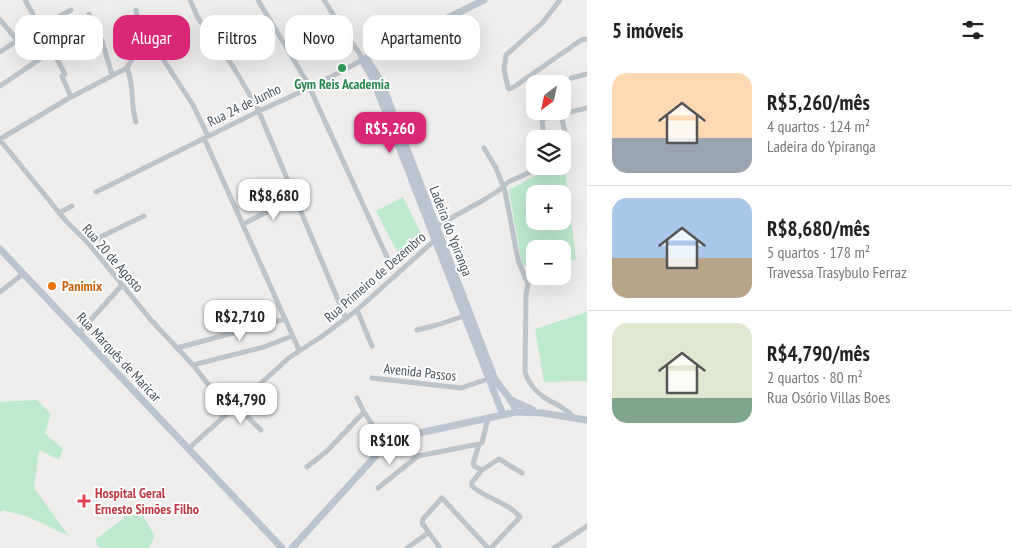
<!DOCTYPE html>
<html lang="pt">
<head>
<meta charset="utf-8">
<style>
  body { margin:0; font-family:"PT Sans Narrow",sans-serif; background:#f6f6f6; color:#222; height:100vh; display:flex; flex-direction:column; font-size:19px; white-space:nowrap }
  * { box-sizing:border-box; margin:0 }
  p { font-size:16px; color:#767676 }
  .icon { flex:none; width:28px; height:28px; fill:none; stroke:currentColor; stroke-width:2; stroke-linecap:round; stroke-linejoin:round }
  .map { position:relative; flex:1; overflow:hidden }
  .panel { display:flex; flex-direction:column; background:#fff; width:425px }
  .panel>* { flex:none }
  .top-card { position:absolute; left:15px; top:15px; width:475px; height:45px; display:flex; gap:10px }
  .needle { width:32px; rotate:213deg }
  .controls { position:absolute; left:526px; top:75px; display:grid; gap:10px }
  .controls a { display:grid; place-items:center; width:45px; height:45px; border-radius:10px; background:#fff; box-shadow:0 5px 20px #0002; font-size:25px }
  .price { position:absolute; translate:-50% -42px; padding:0 11px; border-radius:10px; background:#fff; color:#222; font-size:16px; line-height:32px; filter:drop-shadow(0 1px 2px #0008) }
  .price::after { content:''; position:absolute; left:50%; top:30px; width:15px; height:11px; margin-left:-8px; background:inherit; clip-path:polygon(0 0,100% 0,50% 100%) }
  .price.active { background:#db2777; color:#fff }
  ul { padding:0; list-style:none }
  li { display:flex; align-items:center; gap:15px; height:125px; padding:0 25px }
  li+li { border-top:1px solid #e0e0e0 }
  li span { display:grid; place-items:center; flex:none; width:140px; height:100px; border-radius:15px; color:#555 }
  li>.icon { margin-inline-start:auto }
  span .icon { width:60px; height:60px; fill:#fffc; stroke-width:1 }
  li b { font-size:21px }
  h2 { display:flex; justify-content:space-between; align-items:center; height:60px; padding:0 25px; font-size:21px }
  .tag { padding:0 18px; border-radius:15px; background:#fff; box-shadow:0 5px 20px #0002; font-size:18px; line-height:45px }
  .tag.active { background:#db2777; color:#fff }
  main { display:flex; flex:1; min-height:0 }
  .map>svg:first-child { display:block }
  .green { fill:#bee9cf; fill-rule:evenodd }
  .lines { fill:none; stroke-linecap:round; stroke-linejoin:round }
  .street { stroke:#bcc4ca; stroke-width:5 }
  .secondary { stroke:#bcc5cf; stroke-width:7 }
  .leisure-dot { fill:#2e9e5b; stroke:#fff; stroke-width:2 }
  .food-dot { fill:#e8710a; stroke:#fff; stroke-width:2 }
  .health-dot { fill:#e0444e; stroke:#fff; stroke-width:2 }
  .labels { text-anchor:middle; dominant-baseline:central; stroke-width:4; stroke-linejoin:round; paint-order:stroke }
  .leisure-label { font-size:14px; font-weight:bold; fill:#27864d; stroke:#fff }
  .street-label { font-size:14px; fill:#475058; stroke:#fff }
  .food-label { font-size:14px; font-weight:bold; fill:#c56008; stroke:#fff; text-anchor:start }
  .health-label { font-size:14px; font-weight:bold; fill:#be3a42; stroke:#fff; text-anchor:start }
</style>
</head>
<body>
<main>
<div class="map">
<svg width="587" height="548" viewBox="0 0 587 548">
  <rect width="100%" height="100%" fill="#efecec"/>
  <path class="green" d="M563,161H564L576,259L563,261L562,249H535V264L522,266L509,190L553,166H562ZM535,194H562V221H535Z
    M403,197L424,240L398,253L376,211Z
    M587,312V381L544,382L535,329Z
    M37,400L51,414L45,433L63,449L59,460L39,450L34,488L69,536L26,516L2,510L0,512V402Z
    M137,506L155,536L149,548H103L97,546L96,539L123,519L128,507Z"/>
  <g class="lines">
    <path class="street" d="M25,0L40,27
      M190,0L198,18L232,65L257,107L346,319
      M258,0L307,82L387,257
      M560,0L542,23L506,55L504,69L508,88L509,89L514,87L581,40L587,39
      M89,14L102,41L112,75
      M0,20L18,41
      M52,50L65,74L62,76L71,97
      M0,52L34,30L71,10
      M161,56L193,105L208,136
      M127,68L142,42L136,10
      M127,68C135,86 130,105 136,122
      M571,78L587,74
      M0,86L62,44L95,26
      M561,114C563,127 571,145 562,157
      M204,138L299,350
      M0,139L71,97L127,68
      M544,139L542,119L587,108
      M0,140L66,221L88,243L151,320L193,365L211,388
      M484,148L496,168L505,191L518,260L528,284
      M96,192L259,111L316,85L362,60L360,54L348,38L324,0
      M59,213L72,206
      M243,224L295,198
      M433,228L482,201L498,191L508,182L544,166
      M88,243L144,216
      M535,272L528,284L526,294L525,372C530,387 539,396 554,403C561,407 568,410 573,417
      M0,292L23,274
      M357,310L372,346
      M417,330L437,325L467,315
      M79,333L122,285
      M177,348L285,319
      M193,365L264,347L292,336
      M372,378L461,388L491,378
      M357,398L364,412L386,445
      M235,405L261,430
      M188,449L290,357L321,337L357,310L437,238
      M307,467L327,451L364,412
      M482,470L474,466L473,464L479,444L482,443L488,418
      M378,488L418,456L479,444
      M407,548L428,533
      M440,548L422,523L423,519L442,498L488,548
      M491,548L520,517C508,502 486,499 472,486V482L482,470L499,459L522,473
      M554,548L587,526"/>
    <path class="secondary" d="M484,0L362,60L372,77L503,415
      M367,60L381,81L494,377C500,389 514,400 516,412
      M0,249L282,548
      M511,400L533,410
      M292,548L382,449L396,438L516,412L542,413L587,420"/>
  </g>
  <circle class="leisure-dot" cx="342" cy="68" r="5"/>
  <circle class="food-dot" cx="52" cy="286" r="5"/>
  <path class="health-dot" d="M81.5 493.5h5v5h5v5h-5v5h-5v-5h-5v-5h5z"/>
  <g class="labels">
    <g class="leisure-label">
      <text x="342" y="84">Gym Reis Academia</text>
    </g>
    <g class="street-label">
      <text transform="translate(244 105) rotate(-26)">Rua 24 de Junho</text>
      <text transform="translate(451 231) rotate(69)">Ladeira do Ypiranga</text>
      <text transform="translate(113 258) rotate(49)">Rua 20 de Agosto</text>
      <text transform="translate(375 277) rotate(-41)">Rua Primeiro de Dezembro</text>
      <text transform="translate(119 357) rotate(47)">Rua Marquês de Maricar</text>
      <text transform="translate(420 372) rotate(6)">Avenida Passos</text>
    </g>
    <g class="food-label">
      <text x="62" y="286">Panimix</text>
    </g>
    <g class="health-label">
      <text x="95" y="493">Hospital Geral<tspan x="95" dy="16">Ernesto Simões Filho</tspan></text>
    </g>
  </g>
</svg>
<div class="controls">
<a><svg class="needle" viewBox="-14 -14 28 28"><path d="M0-13l5 13h-10z" fill="#e53935"/><path d="M0 13l5-13h-10z" fill="#767676"/></svg></a>
<a><svg class="icon" aria-label="layers" viewBox="0 0 24 24"><path d="M12 4l9 5-9 5-9-5zM3 14l9 5 9-5"/></svg></a>
<a>+</a>
<a>−</a>
</div>
<b class="price active" style="left:390px;top:154px">R$5,260</b>
<b class="price" style="left:274px;top:221px">R$8,680</b>
<b class="price" style="left:240px;top:342px">R$2,710</b>
<b class="price" style="left:241px;top:425px">R$4,790</b>
<b class="price" style="left:390px;top:466px">R$10K</b>
<div class="top-card">
<a class="tag">Comprar</a>
<a class="tag active">Alugar</a>
<a class="tag">Filtros</a>
<a class="tag">Novo</a>
<a class="tag">Apartamento</a>
</div>
</div>
<section class="panel">
<h2>5 imóveis<svg class="icon" aria-label="filters" viewBox="0 0 24 24"><path d="M4 7h16M4 17h16"/><circle cx="9" cy="7" r="2"/><circle cx="15" cy="17" r="2"/></svg></h2>
<ul>
<li><span style="background:linear-gradient(#ffd9b3 65%,#9aa5b1 0)"><svg class="icon" aria-label="home" viewBox="0 0 24 24"><path d="M3 11l9-7 9 7M6 9v11h12V9"/></svg></span><div><b>R$5,260/mês</b><p>4 quartos · 124 m²</p><p>Ladeira do Ypiranga</p></div></li>
<li><span style="background:linear-gradient(#a9c7e8 60%,#b9a48a 0)"><svg class="icon" aria-label="home" viewBox="0 0 24 24"><path d="M3 11l9-7 9 7M6 9v11h12V9"/></svg></span><div><b>R$8,680/mês</b><p>5 quartos · 178 m²</p><p>Travessa Trasybulo Ferraz</p></div></li>
<li><span style="background:linear-gradient(#dfe7d0 75%,#7fa58c 0)"><svg class="icon" aria-label="home" viewBox="0 0 24 24"><path d="M3 11l9-7 9 7M6 9v11h12V9"/></svg></span><div><b>R$4,790/mês</b><p>2 quartos · 80 m²</p><p>Rua Osório Villas Boes</p></div></li>
</ul>
</section>
</main>
</body>
</html>
